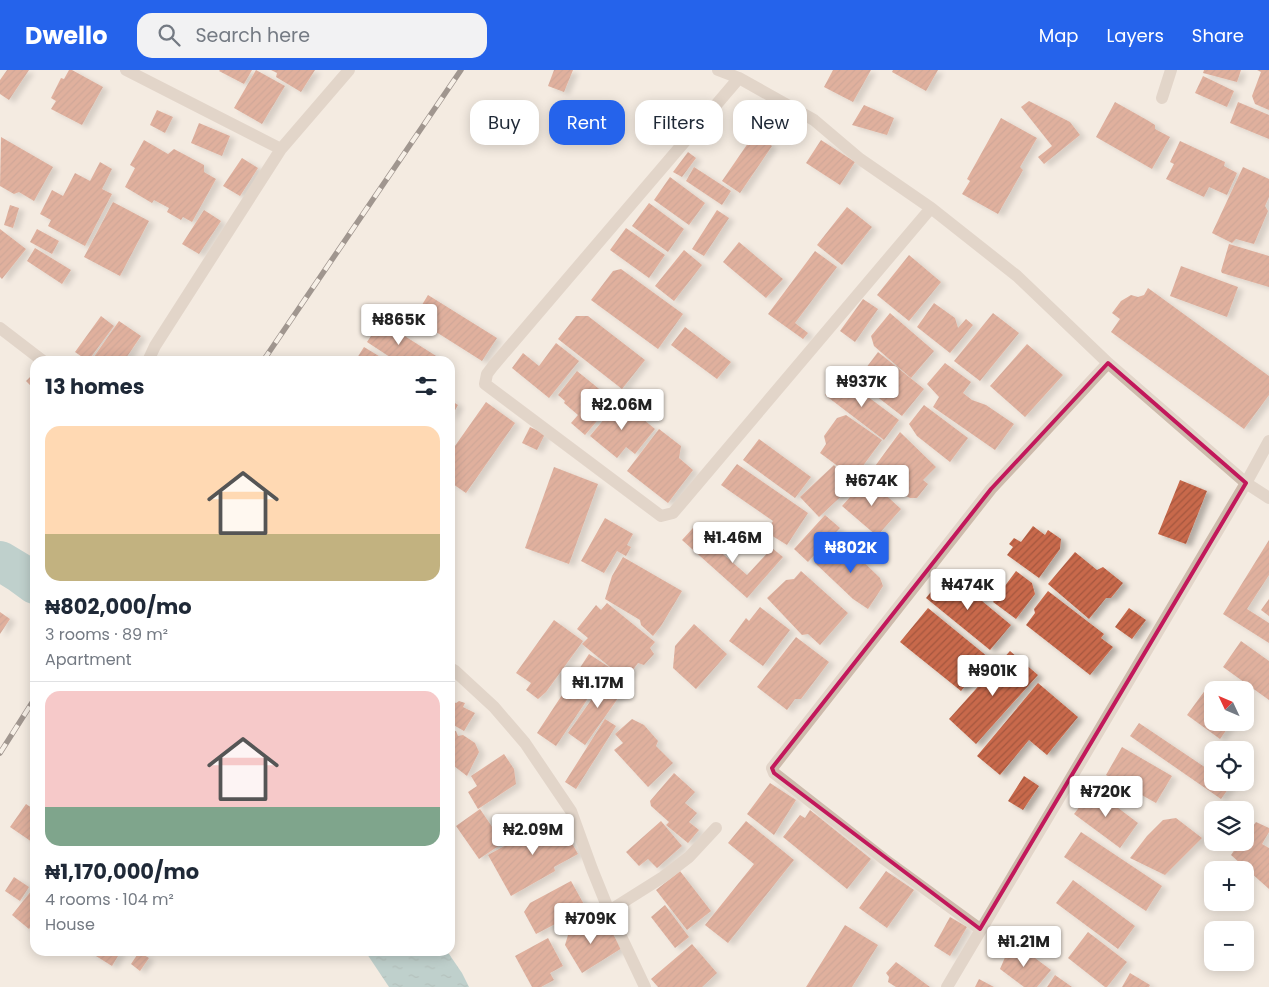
<!DOCTYPE html>
<html lang="en">
<head>
<meta charset="utf-8">
<style>
  body { margin:0; font-family:Poppins,sans-serif; background:#f2f2f3; color:#1f2937; height:100vh; display:flex; flex-direction:column; font-size:19px; white-space:nowrap }
  * { box-sizing:border-box; margin:0 }
  p { font-size:16px; color:#747a83 }
  .icon { flex:none; width:28px; height:28px; fill:none; stroke:currentColor; stroke-width:2; stroke-linecap:round; stroke-linejoin:round }
  .map { position:relative; flex:1; overflow:hidden }
  .details { position:absolute; left:30px; top:286px; width:425px; height:600px; display:flex; flex-direction:column; background:#fff; border-radius:15px; box-shadow:0 2px 12px #0003 }
  .details>* { flex:none }
  .hud { position:absolute; left:470px; top:30px; width:475px; height:45px; display:flex; gap:10px }
  .needle { width:32px; rotate:314deg }
  .controls { position:absolute; left:1204px; top:611px; display:grid; gap:10px }
  .controls a { display:grid; place-items:center; width:50px; height:50px; border-radius:10px; background:#fff; box-shadow:0 2px 12px #0003; font-size:25px }
  .price { position:absolute; translate:-50% -42px; padding:0 11px; border-radius:5px; background:#fff; color:#222; font-size:16px; line-height:32px; filter:drop-shadow(0 1px 2px #0008) }
  .price::after { content:''; position:absolute; left:50%; top:30px; width:15px; height:11px; margin-left:-8px; background:inherit; clip-path:polygon(0 0,100% 0,50% 100%) }
  .price.current { background:#2563eb; color:#fff }
  ul { padding:0; list-style:none }
  li { display:grid; align-content:center; gap:10px; height:265px; padding:0 15px }
  li+li { border-top:1px solid #e0e1e3 }
  li span { display:grid; place-items:center; height:155px; border-radius:15px; color:#555 }
  li>.icon { margin-inline-start:auto }
  span .icon { width:90px; height:90px; fill:#fffc; stroke-width:1 }
  li b { font-size:21px }
  h2 { display:flex; justify-content:space-between; align-items:center; height:60px; padding:0 15px; font-size:21px }
  .tag { padding:0 18px; border-radius:15px; background:#fff; box-shadow:0 2px 12px #0003; font-size:18px; line-height:45px }
  .tag.current { background:#2563eb; color:#fff }
  header { display:flex; align-items:center; gap:30px; box-sizing:border-box; height:70px; padding:0 25px; background:#2563eb; color:#fff }
  header strong { font-size:24px }
  nav { display:flex; gap:28px; margin-inline-start:auto; font-size:18px }
  .search { width:350px; height:45px; background:#f2f2f3; display:flex; align-items:center; gap:12px; box-sizing:border-box; padding:0 18px; border-radius:15px; color:#747a83; font-size:19px }
  .map>svg:first-child { display:block }
  .water { fill:url(#water-ripples) }
  .lines { fill:none; stroke-linecap:round; stroke-linejoin:round }
  .river { stroke:#7fb0b2; stroke-width:40 }
  .building { fill:url(#building-hatch); filter:url(#shadow) }
  .minor { stroke:#cdbbac; stroke-width:12 }
  .rail-casing { stroke:#3b302b; stroke-width:5.5 }
  .rail { stroke:#fbf5ee; stroke-width:4; stroke-dasharray:11; stroke-linecap:butt }
  .marked { fill:none; stroke:#c2185b; stroke-width:4; stroke-linejoin:round }
</style>
</head>
<body>
<header>
<strong>Dwello</strong>
<div class="search"><svg class="icon" aria-label="search" viewBox="0 0 24 24"><circle cx="10" cy="10" r="6"/><path d="M15 15l6 6"/></svg>Search here</div>
<nav><a>Map</a><a>Layers</a><a>Share</a></nav>
</header>
<div class="map">
<svg width="1269" height="917" viewBox="0 0 1269 917">
  <defs>
    <pattern id="water-ripples" width="26" height="14" patternUnits="userSpaceOnUse" patternTransform="scale(1.25)"><rect width="26" height="14" fill="#7fb0b2"/><path d="M2 4q2-2 4 0t4 0M15 11q2-2 4 0t4 0" fill="none" stroke="#699091"/></pattern>
    <pattern id="building-hatch" width="6" height="6" patternUnits="userSpaceOnUse" patternTransform="scale(1.25)"><rect width="6" height="6" fill="#c8694b"/><path d="M-1 1l2-2M0 6l6-6M5 7l2-2" fill="none" stroke="#a4573f"/></pattern>
    <filter id="shadow"><feDropShadow dx="5.5" dy="3" stdDeviation="2.5" flood-color="#0004"/></filter>
  </defs>
  <rect width="100%" height="100%" fill="#f4ebe1"/>
  <path class="water" d="M365,881H447L462,903L469,917H389Z"/>
  <g class="lines">
    <path class="river" d="M0,491L20,503L35,514"/>
  </g>
  <path class="building" d="M7,0H29L9,30L0,24V10Z
    M69,0H72L103,17L82,55L51,39L56,31L51,28L61,8L64,9Z
    M220,0H252L244,14L219,1Z
    M256,0L285,16L262,54L234,38Z
    M271,0H315L301,22L276,7L277,3Z
    M554,0H573L564,22L548,16Z
    M833,0H871L853,32L824,17Z
    M893,0H938L926,21L892,2Z
    M1204,0H1241L1237,12L1203,3Z
    M1257,0H1269V40L1255,34L1252,26L1261,2Z
    M1203,6L1234,21L1227,37L1195,23Z
    M568,30L595,48L584,66L556,47Z
    M1029,31L1070,52L1080,65L1044,94L1038,87L1052,76L1021,37Z
    M1115,32L1147,50L1155,55V59L1170,67L1152,99L1096,67Z
    M1238,32L1269,45V69L1230,53Z
    M864,35L894,48L887,65L852,55Z
    M157,40L173,47L165,63L150,55Z
    M781,40L798,50L785,70L768,59Z
    M1001,48L1037,68L1020,97L1023,100L998,144L962,124L970,111L967,109Z
    M199,53L230,66L222,86L191,73Z
    M755,63L772,76L740,123L722,111Z
    M1,67L53,97L34,131L19,122L14,124L0,116Z
    M144,70L168,84L174,79L204,95V102L216,109L192,152L183,147L181,150L167,142L169,138L154,130L152,133L125,117L135,98L130,95Z
    M821,70L855,92L840,115L806,93Z
    M1180,71L1225,92L1224,96L1237,103L1227,125L1209,117L1204,127L1166,109L1174,94L1170,92Z
    M688,82L696,88L682,107L673,102Z
    M242,88L258,98L240,126L223,116Z
    M100,92L112,99L102,119L112,124L85,176L48,156L51,150L40,144L52,120L63,126L75,103L90,111Z
    M694,97L731,121L722,135L686,111Z
    M1243,97L1269,109V127L1265,136L1268,141L1254,174L1236,169L1232,173L1212,163Z
    M670,107L705,133L689,155L654,130Z
    M113,132L149,151L120,206L84,187Z
    M649,133L684,159L668,182L632,156Z
    M10,135L19,138L13,158L4,155Z
    M847,137L872,157L842,195L817,175Z
    M204,140L221,151L199,184L182,174Z
    M717,140L729,148L704,186L692,179Z
    M626,158L665,185L649,208L610,180Z
    M0,159L26,179L2,209L0,207Z
    M37,159L59,171L52,184L30,172Z
    M739,172L783,209L766,228L723,192Z
    M1229,174L1269,186V217L1222,203L1221,201Z
    M35,178L71,200L62,214L27,191Z
    M684,180L702,195L674,231L655,216Z
    M815,181L837,197L795,253L808,263L803,269L768,244Z
    M909,185L941,212L909,251L877,225Z
    M1181,196L1238,217L1227,247L1170,226Z
    M621,199L683,244L658,279L591,230L613,201Z
    M1148,218L1269,306V325L1244,359L1111,262L1120,249L1112,243L1121,231L1131,225L1138,227L1144,225Z
    M428,225L497,268L482,291L414,248Z
    M863,229L878,239L855,272L840,261Z
    M934,233L955,248L958,258L966,249L973,255L950,283L917,257Z
    M890,243L934,281L911,308L874,276L871,266Z
    M993,243L1019,263L980,311L954,291Z
    M101,246L114,256L88,291L75,282Z
    M576,246H588L645,290L622,319L558,269Z
    M119,251L141,266L124,291H91Z
    M381,251L444,291H396L367,272Z
    M685,257L731,292L717,309L671,275Z
    M556,273L579,291L549,328L512,298L523,283L539,296Z
    M1027,274L1063,305L1025,347L990,316Z
    M364,277L387,291H355Z
    M878,282L924,319L902,346L862,315L872,303L866,298Z
    M945,293L971,312L963,323L972,330L986,335L1014,354L995,380L933,337L939,327L927,314Z
    M577,301L614,331L585,365L571,353L578,345L564,333L565,331L558,325Z
    M35,302V320L26,311Z
    M840,306L899,350L884,370L825,325Z
    M450,330L458,335L450,349Z
    M620,330L655,359L635,384L626,377L617,388L590,366Z
    M486,332L515,353L466,423L450,412V383Z
    M924,335L968,368L950,392L917,366L909,354Z
    M846,345L882,370L854,408L820,383L826,374L824,366L837,348Z
    M530,357L545,364L537,380L522,373Z
    M659,359L681,376L679,388L693,400L668,433L627,401Z
    M900,362L936,397L923,410L928,414L917,428H910L904,425L870,403Z
    M759,369L811,407L795,428L743,390Z
    M737,394L808,443L787,475L766,462L773,451L721,415Z
    M834,395L852,416L819,447L800,427Z
    M554,397L598,414L569,494L525,478Z
    M867,408L901,439L877,466L842,436Z
    M1180,410L1207,421L1186,474L1158,464Z
    M825,445L840,458L808,492L794,479Z
    M605,448L633,464L627,475L631,477L626,486L617,481L604,503L581,491Z
    M1033,456L1045,465L1048,460L1061,469L1060,479L1039,508L1007,485L1013,477L1009,474L1014,468L1021,472Z
    M693,458L747,505L772,478L783,487L747,528L682,470Z
    M839,468L880,508L883,516L868,539L853,529L815,493Z
    M1269,470V505L1247,539L1269,553V573L1223,544Z
    M1075,482L1097,500L1103,497L1123,513L1111,528H1106L1089,549L1048,514Z
    M623,487L682,521L661,556L653,566L641,555L640,550L605,529L612,506Z
    M801,501L848,543L820,575L808,564L802,565L767,528L786,510L794,509Z
    M1016,501L1032,513L1035,524L1016,549L993,532Z
    M947,502L1011,555L990,580L926,528Z
    M1048,521L1104,564L1101,568L1113,577L1090,605L1026,555L1035,543L1034,539Z
    M1269,529V546L1261,540Z
    M607,533L655,572L650,578L654,584L644,595L638,593L629,605L621,606L582,574L588,568L577,559L596,535L601,540Z
    M760,537L790,560L763,596L729,571L746,548L749,551Z
    M928,538L988,587L961,621L900,572Z
    M1129,538L1146,550L1132,569L1115,557Z
    M0,542L10,549L0,564Z
    M554,550L583,571L546,622L538,629L526,620L531,613L516,603Z
    M694,554L727,584L696,619L673,598L675,576Z
    M796,567L829,592L801,629H795L787,640L757,617Z
    M1241,571L1269,591V630L1223,597Z
    M1010,581L1038,605L976,674L949,649Z
    M589,584L609,597L556,676L537,663Z
    M610,603L628,614L585,675L568,663Z
    M1038,613L1078,647L1047,685L1029,670L1000,705L977,686Z
    M1206,619L1212,624V652H1232L1220,669L1187,645Z
    M459,631L465,633L463,637L475,643L464,661L450,653V639L454,632L456,633Z
    M605,649L616,656L576,719L565,712Z
    M632,649L644,655L658,671L656,676L673,693L648,717L614,680L623,673L615,664Z
    M1139,653L1212,702V712H1227L1231,715L1221,729L1130,666Z
    M450,660L456,661L458,666L463,665L475,673L479,682L467,706L450,693Z
    M1122,677L1172,706L1156,733L1106,705Z
    M504,684L514,699L516,714L478,739L468,722L477,716L471,706Z
    M674,703L695,722L685,733L697,743L689,752L699,760L688,773L666,755L669,752L651,736L650,731Z
    M1024,706L1039,716L1023,740L1008,731Z
    M770,713L796,730L774,765L747,744Z
    M1093,719L1138,753L1120,778L1074,744Z
    M26,734L35,740V767L32,772L10,757Z
    M480,739L503,773L479,789L456,756Z
    M810,740L871,789L847,819L783,767L800,745L805,748Z
    M557,747L578,784L554,797L555,801L511,826L488,785Z
    M1176,748L1202,768L1165,805L1130,788L1147,766L1163,750Z
    M661,751L682,776L657,798L648,789L639,796L626,782Z
    M746,751L794,790L728,873L705,855L754,794L728,773Z
    M1256,752L1269,758V762L1262,774L1269,778V819L1231,785L1240,772H1245V766Z
    M1081,762L1162,816L1146,841L1064,787Z
    M680,801L711,841L687,860L656,820Z
    M886,801L914,820L887,858L859,838Z
    M14,807L29,817L20,831L5,821Z
    M1073,810L1135,856L1118,879L1056,833Z
    M571,811L586,838L536,864L524,842L530,833Z
    M35,816V851L29,859L12,845Z
    M665,835L689,867L675,878L651,847Z
    M950,847L967,857L950,886L934,876Z
    M595,849L602,859L609,858L622,878L582,903L565,875L568,865Z
    M845,855L878,875L852,917H806Z
    M1088,862L1127,892L1107,917H1105L1068,888Z
    M548,868L563,896L550,903L554,910L541,917H532L515,886Z
    M1015,873L1051,900L1037,917H1024L1000,899L1006,885Z
    M692,874L717,903L702,917H658L651,909Z
    M88,881H121L112,896Z
    M139,882L149,888L140,901L131,894Z
    M896,892L930,917H896L888,912L889,907L886,903Z
    M1130,903L1150,915L1149,917H1122Z
    M1055,905L1072,917H1047Z
    M979,909L994,917H975Z"/>
  <g class="lines">
    <path class="minor" d="M126,0L281,79
      M718,0L739,8L814,50L860,89L931,138L1017,206L1108,293L1246,413L1269,428
      M739,8L493,296L487,304L485,314L661,446L673,443L931,138
      M1162,28L1171,0
      M0,258L43,291
      M148,291L155,276L281,79L349,0
      M450,598L455,601L494,637L525,673L571,741L592,799L609,841L645,917
      M609,841L663,807L689,787L716,758
      M980,859L884,789L774,703L772,698L991,419L1108,293
      M947,917L1246,413L1269,371"/>
    <g class="rail-casing">
      <path id="rail" d="M263,291L461,0
        M0,683L35,628"/>
    </g>
    <use href="#rail" class="rail"/>
  </g>
  <path d="M0 0H1269V917H0ZM1108,293L1246,413L980,859L774,703L772,698L991,419Z" fill="#f4ebe1" fill-opacity=".55" fill-rule="evenodd"/>
  <path class="marked" d="M1108,293L1246,413L980,859L774,703L772,698L991,419Z"/>
</svg>
<div class="controls">
<a><svg class="needle" viewBox="-14 -14 28 28"><path d="M0-13l5 13h-10z" fill="#e53935"/><path d="M0 13l5-13h-10z" fill="#747a83"/></svg></a>
<a><svg class="icon" aria-label="locate" viewBox="0 0 24 24"><circle cx="12" cy="12" r="6"/><path d="M12 2v4M12 18v4M2 12h4M18 12h4"/></svg></a>
<a><svg class="icon" aria-label="layers" viewBox="0 0 24 24"><path d="M12 4l9 5-9 5-9-5zM3 14l9 5 9-5"/></svg></a>
<a>+</a>
<a>−</a>
</div>
<b class="price" style="left:399px;top:276px">₦865K</b>
<b class="price" style="left:862px;top:338px">₦937K</b>
<b class="price" style="left:622px;top:361px">₦2.06M</b>
<b class="price" style="left:872px;top:437px">₦674K</b>
<b class="price" style="left:733px;top:494px">₦1.46M</b>
<b class="price current" style="left:851px;top:504px">₦802K</b>
<b class="price" style="left:968px;top:541px">₦474K</b>
<b class="price" style="left:993px;top:627px">₦901K</b>
<b class="price" style="left:598px;top:639px">₦1.17M</b>
<b class="price" style="left:1106px;top:748px">₦720K</b>
<b class="price" style="left:533px;top:786px">₦2.09M</b>
<b class="price" style="left:591px;top:875px">₦709K</b>
<b class="price" style="left:1024px;top:898px">₦1.21M</b>
<div class="hud">
<a class="tag">Buy</a>
<a class="tag current">Rent</a>
<a class="tag">Filters</a>
<a class="tag">New</a>
</div>
<section class="details">
<h2>13 homes<svg class="icon" aria-label="filters" viewBox="0 0 24 24"><path d="M4 7h16M4 17h16"/><circle cx="9" cy="7" r="2"/><circle cx="15" cy="17" r="2"/></svg></h2>
<ul>
<li><span style="background:linear-gradient(#ffd9b3 70%,#c2b280 0)"><svg class="icon" aria-label="home" viewBox="0 0 24 24"><path d="M3 11l9-7 9 7M6 9v11h12V9"/></svg></span><div><b>₦802,000/mo</b><p>3 rooms · 89 m²</p><p>Apartment</p></div></li>
<li><span style="background:linear-gradient(#f6c9c9 75%,#7fa58c 0)"><svg class="icon" aria-label="home" viewBox="0 0 24 24"><path d="M3 11l9-7 9 7M6 9v11h12V9"/></svg></span><div><b>₦1,170,000/mo</b><p>4 rooms · 104 m²</p><p>House</p></div></li>
</ul>
</section>
</div>
</body>
</html>
